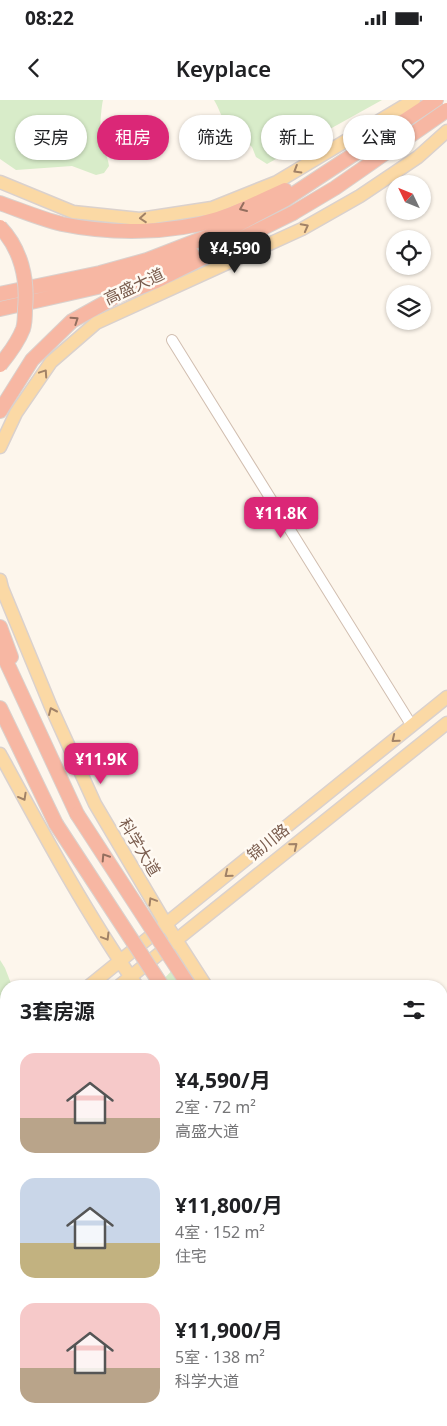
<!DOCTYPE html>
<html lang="zh">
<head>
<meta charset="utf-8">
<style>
  body { margin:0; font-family:"Noto Sans","Noto Sans SC",sans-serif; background:#f6f6f6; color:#202124; height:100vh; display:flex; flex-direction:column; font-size:19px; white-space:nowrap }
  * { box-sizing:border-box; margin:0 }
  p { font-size:16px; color:#757577 }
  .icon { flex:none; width:28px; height:28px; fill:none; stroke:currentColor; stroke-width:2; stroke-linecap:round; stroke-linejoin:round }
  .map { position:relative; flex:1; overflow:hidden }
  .drawer { position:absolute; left:0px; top:880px; width:448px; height:446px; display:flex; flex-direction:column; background:#fff; border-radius:20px 20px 0 0; box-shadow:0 1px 4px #0004 }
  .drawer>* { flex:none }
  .top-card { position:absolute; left:15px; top:15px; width:418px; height:45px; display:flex; gap:10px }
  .needle { width:32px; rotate:313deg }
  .fabs { position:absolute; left:386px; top:75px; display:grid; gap:10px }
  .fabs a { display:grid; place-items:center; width:45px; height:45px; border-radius:50%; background:#fff; box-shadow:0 1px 4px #0004; font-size:25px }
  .price { position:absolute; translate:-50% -42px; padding:0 11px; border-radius:10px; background:#db2777; color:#fff; font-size:16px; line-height:32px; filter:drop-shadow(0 1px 2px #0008) }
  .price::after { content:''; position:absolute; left:50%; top:30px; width:15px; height:11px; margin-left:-8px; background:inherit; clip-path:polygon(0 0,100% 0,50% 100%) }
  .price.active { background:#222; color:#fff }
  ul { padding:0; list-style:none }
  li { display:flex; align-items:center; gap:15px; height:125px; padding:0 20px }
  li span { display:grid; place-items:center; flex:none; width:140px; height:100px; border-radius:15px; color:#555 }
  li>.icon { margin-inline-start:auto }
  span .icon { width:60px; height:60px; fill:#fffc; stroke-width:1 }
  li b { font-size:21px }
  h2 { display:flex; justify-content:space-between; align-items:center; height:60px; padding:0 20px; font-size:21px }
  .tag { padding:0 18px; border-radius:22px; background:#fff; box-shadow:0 1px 4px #0004; font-size:18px; line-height:45px }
  .tag.active { background:#db2777; color:#fff }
  .status { display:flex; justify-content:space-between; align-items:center; height:35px; padding:0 25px; background:#fff; direction:ltr }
  .status svg { height:14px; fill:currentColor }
  header { display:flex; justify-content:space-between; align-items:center; height:65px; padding:0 20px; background:#fff; font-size:22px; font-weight:600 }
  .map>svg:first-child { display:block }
  .green { fill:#d8ecc9 }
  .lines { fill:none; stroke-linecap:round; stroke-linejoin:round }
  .minor-casing { stroke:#d1beb0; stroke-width:12 }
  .major-casing { stroke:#dad1cd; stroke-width:15 }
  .highway-casing { stroke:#dad1cd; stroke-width:16 }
  .minor { stroke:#fff; stroke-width:10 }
  .major { stroke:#fbd9a5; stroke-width:12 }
  .highway { stroke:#f7b7a3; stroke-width:14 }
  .highway-bridge-casing { stroke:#dad1cd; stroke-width:16; stroke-linecap:butt }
  .highway-bridge { stroke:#f7b7a3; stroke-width:14 }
  .oneway { stroke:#a18267 }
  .oneway2 { stroke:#936e5e }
  .labels { text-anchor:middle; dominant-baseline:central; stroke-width:5; stroke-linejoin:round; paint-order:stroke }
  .street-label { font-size:16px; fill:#7a5c4d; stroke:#fffaf3 }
</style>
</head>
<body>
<div class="status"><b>08:22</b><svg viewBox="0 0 49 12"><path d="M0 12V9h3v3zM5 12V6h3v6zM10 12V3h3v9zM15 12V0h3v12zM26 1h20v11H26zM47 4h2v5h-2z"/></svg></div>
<header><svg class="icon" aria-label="back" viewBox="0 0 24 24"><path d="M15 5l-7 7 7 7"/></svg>Keyplace<svg class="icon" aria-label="heart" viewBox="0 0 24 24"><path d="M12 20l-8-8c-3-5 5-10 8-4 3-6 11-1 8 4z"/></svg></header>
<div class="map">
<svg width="447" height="1326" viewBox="0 0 447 1326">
  <rect width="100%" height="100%" fill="#fdf6ec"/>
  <path class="green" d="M0,0H103C101,8 99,36 101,43C104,51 108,57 109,66L104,73L96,75L72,66L16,70L0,59Z
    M214,0H382L267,64L256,57L252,47L245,41L238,28C221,24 222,13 214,0Z
    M0,860L5,868L12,886H6V1055L0,1058Z
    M182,860L190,861L202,886H157Z
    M447,914V970L441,972V917Z
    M441,1045L447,1049V1187H441Z
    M152,1320H295L290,1326H153Z"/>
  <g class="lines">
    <g class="minor-casing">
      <path id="minor" d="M172,240L412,626"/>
    </g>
    <g class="major-casing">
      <path id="major" d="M0,82L73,112L140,119L212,108L277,82L414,0
        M0,347L16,313L51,262L96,223L302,129L360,96L418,57L447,31
        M0,480L2,488L51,607L95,704L166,824L206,886
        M0,654C43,733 86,813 137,886
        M89,886L447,597
        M119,886L447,623
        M441,1216L447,1224
        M441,1308L447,1316"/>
    </g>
    <g class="highway-casing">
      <path id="highway" d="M0,103C20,110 41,119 62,124C110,134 171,134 218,119C240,112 263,100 285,90
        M0,194L100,173L147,160L235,126L286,99L436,0
        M0,209L102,186L149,171L192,154
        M0,311L32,260L72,221L117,196L156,181L293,113
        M0,527L11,557
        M0,548L77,714
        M0,608L56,724
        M441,1245L447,1253
        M441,1277L447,1285"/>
    </g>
    <use href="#minor" class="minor"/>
    <use href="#major" class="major"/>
    <use href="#highway" class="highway"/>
    <g class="highway-bridge-casing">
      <path id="highway-bridge" d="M293,113L335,88L447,10
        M0,127C21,149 28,179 25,209C25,216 25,223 23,229C18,242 9,254 0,265
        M77,714L189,886
        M56,724L162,886"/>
    </g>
    <use href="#highway-bridge" class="highway-bridge"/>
  </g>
  <defs><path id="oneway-chevron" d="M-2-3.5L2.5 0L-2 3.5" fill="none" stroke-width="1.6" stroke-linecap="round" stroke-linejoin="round" transform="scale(1.25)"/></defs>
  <g class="oneway">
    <use href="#oneway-chevron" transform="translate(297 70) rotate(149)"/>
    <use href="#oneway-chevron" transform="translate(143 118) rotate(176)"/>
    <use href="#oneway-chevron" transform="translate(305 127) rotate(-28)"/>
    <use href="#oneway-chevron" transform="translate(44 273) rotate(-56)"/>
    <use href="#oneway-chevron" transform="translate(52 611) rotate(-114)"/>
    <use href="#oneway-chevron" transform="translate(395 639) rotate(141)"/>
    <use href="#oneway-chevron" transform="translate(23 697) rotate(61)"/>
    <use href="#oneway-chevron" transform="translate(294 746) rotate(-39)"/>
    <use href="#oneway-chevron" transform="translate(228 774) rotate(141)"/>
    <use href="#oneway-chevron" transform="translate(152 801) rotate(-121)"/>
    <use href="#oneway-chevron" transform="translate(106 837) rotate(59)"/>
  </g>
  <g class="oneway2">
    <use href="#oneway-chevron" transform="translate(243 108) rotate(157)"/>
    <use href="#oneway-chevron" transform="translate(75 220) rotate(-34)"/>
    <use href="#oneway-chevron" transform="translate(105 757) rotate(-123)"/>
  </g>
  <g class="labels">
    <g class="street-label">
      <text transform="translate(134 186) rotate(-25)">高盛大道</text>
      <text transform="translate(268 742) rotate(-39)">锦川路</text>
      <text transform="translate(140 747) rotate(59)">科学大道</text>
    </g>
  </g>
</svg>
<div class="fabs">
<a><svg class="needle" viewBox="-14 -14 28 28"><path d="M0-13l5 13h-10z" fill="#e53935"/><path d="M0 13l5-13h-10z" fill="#757577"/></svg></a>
<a><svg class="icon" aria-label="locate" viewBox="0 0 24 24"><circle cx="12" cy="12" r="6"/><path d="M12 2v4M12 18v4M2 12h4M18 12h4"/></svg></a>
<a><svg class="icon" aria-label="layers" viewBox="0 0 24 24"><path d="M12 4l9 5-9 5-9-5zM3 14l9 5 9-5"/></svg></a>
</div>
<b class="price active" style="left:235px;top:174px">¥4,590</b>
<b class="price" style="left:281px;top:439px">¥11.8K</b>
<b class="price" style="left:101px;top:685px">¥11.9K</b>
<div class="top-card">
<a class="tag">买房</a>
<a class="tag active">租房</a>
<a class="tag">筛选</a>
<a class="tag">新上</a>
<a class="tag">公寓</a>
</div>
<section class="drawer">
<h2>3套房源<svg class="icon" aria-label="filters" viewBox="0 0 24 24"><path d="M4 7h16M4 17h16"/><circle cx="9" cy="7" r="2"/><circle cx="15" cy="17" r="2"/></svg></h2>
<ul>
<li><span style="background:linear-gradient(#f6c9c9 65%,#b9a48a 0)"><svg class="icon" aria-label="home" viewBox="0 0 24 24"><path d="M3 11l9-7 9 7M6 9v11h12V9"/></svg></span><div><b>¥4,590/月</b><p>2室 · 72 m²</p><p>高盛大道</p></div></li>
<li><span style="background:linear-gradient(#c9d6e8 65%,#c2b280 0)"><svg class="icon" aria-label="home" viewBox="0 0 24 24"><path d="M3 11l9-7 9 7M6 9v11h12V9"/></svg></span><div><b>¥11,800/月</b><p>4室 · 152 m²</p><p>住宅</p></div></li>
<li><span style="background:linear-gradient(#f6c9c9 65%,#b9a48a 0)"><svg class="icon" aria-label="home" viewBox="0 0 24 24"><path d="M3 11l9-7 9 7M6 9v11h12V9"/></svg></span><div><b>¥11,900/月</b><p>5室 · 138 m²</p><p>科学大道</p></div></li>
</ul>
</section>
</div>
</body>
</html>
